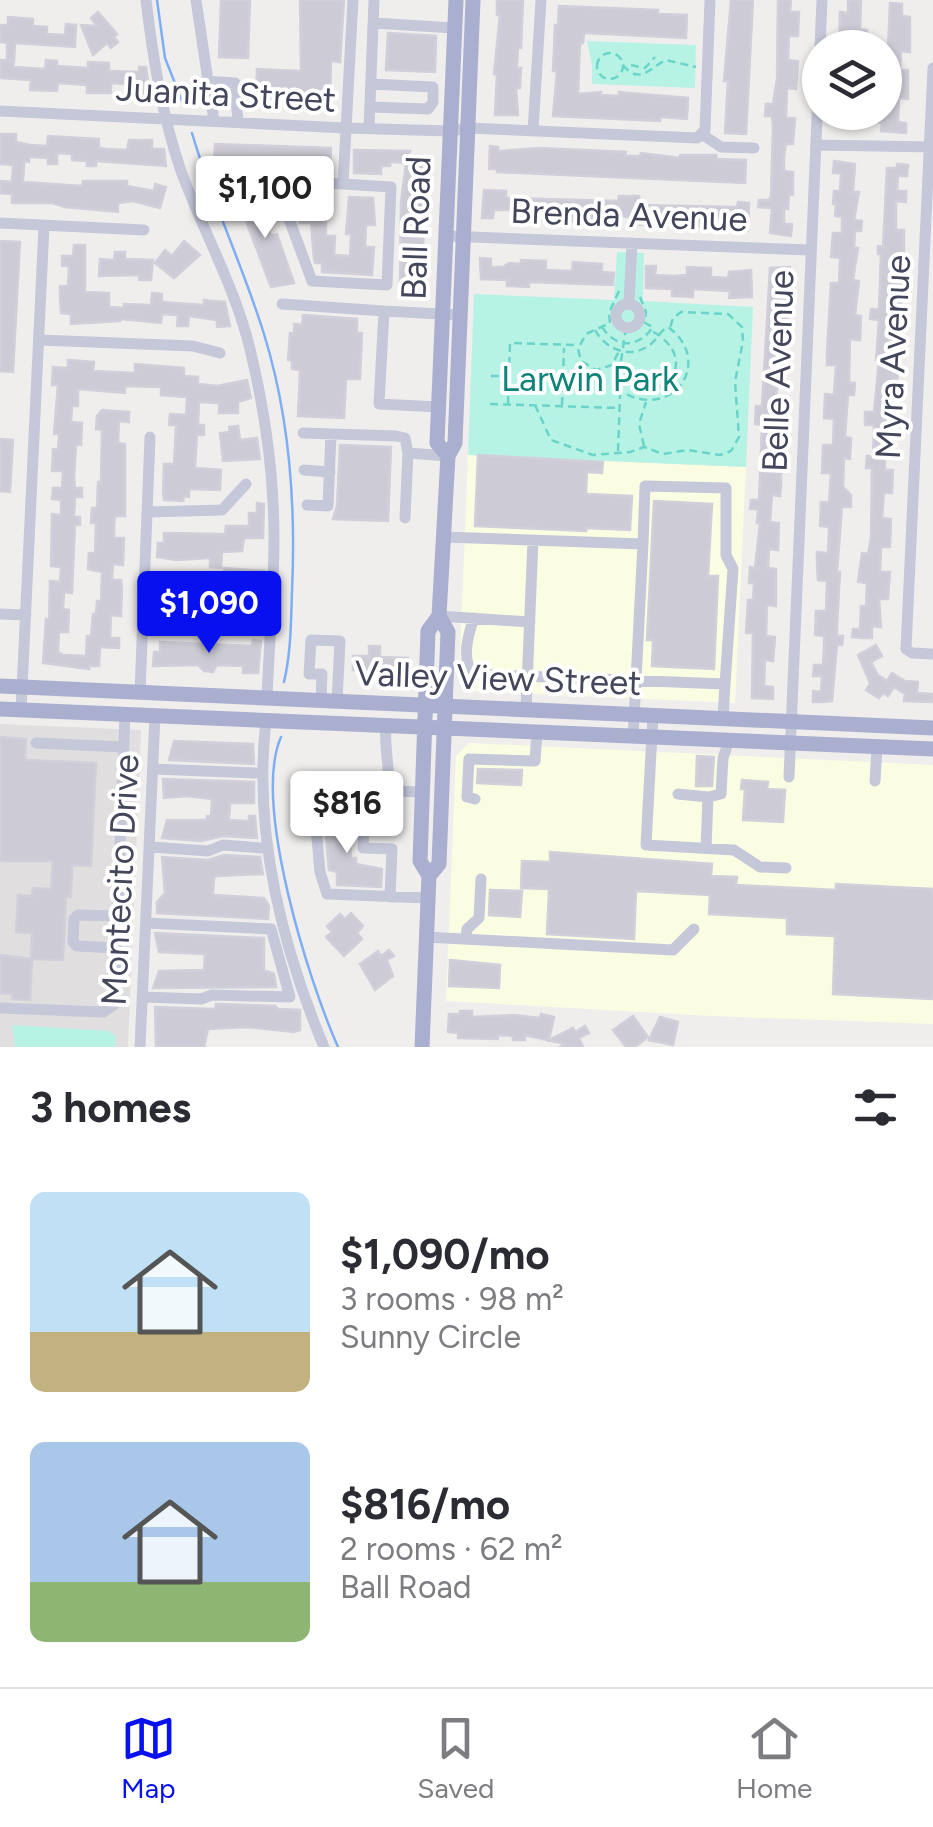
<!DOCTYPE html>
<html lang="en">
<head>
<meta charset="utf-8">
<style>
  body { margin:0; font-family:Figtree,sans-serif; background:#f7f7f7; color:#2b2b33; height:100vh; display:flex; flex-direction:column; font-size:38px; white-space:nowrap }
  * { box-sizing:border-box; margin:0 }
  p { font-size:32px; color:#7c7c81 }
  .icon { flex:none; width:55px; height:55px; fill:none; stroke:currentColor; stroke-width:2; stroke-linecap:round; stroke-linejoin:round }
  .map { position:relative; height:1047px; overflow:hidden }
  .side { display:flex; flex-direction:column; background:#fff; flex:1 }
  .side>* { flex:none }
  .tools { position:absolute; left:802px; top:30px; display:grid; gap:20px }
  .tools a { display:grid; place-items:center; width:100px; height:100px; border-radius:50%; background:#fff; box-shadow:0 2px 8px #0004; font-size:50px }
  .price { position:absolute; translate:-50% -85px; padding:0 22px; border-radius:10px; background:#fff; color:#222; font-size:32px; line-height:65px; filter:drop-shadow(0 2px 5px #0008) }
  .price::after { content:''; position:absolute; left:50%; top:60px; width:30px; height:22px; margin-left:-15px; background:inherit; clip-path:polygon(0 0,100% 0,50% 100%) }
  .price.active { background:#0711f0; color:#fff }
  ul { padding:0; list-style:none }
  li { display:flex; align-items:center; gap:30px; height:250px; padding:0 30px }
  li span { display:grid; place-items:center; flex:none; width:280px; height:200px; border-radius:15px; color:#555 }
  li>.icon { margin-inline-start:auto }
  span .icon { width:120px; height:120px; fill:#fffc; stroke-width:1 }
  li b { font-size:42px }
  h2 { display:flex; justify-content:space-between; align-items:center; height:120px; padding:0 30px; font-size:42px }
  .dock { display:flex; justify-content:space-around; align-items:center; height:140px; border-top:2px solid #e1e1e2; background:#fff; font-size:28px; color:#7c7c81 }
  .dock a { display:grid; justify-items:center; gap:5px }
  .dock .active { color:#0711f0 }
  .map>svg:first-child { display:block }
  .commercial { fill:#fbfde3 }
  .education { fill:#e1dedf }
  .green { fill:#b6f3e5 }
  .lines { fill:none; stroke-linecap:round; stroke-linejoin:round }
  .stream { stroke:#7faef4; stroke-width:2.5 }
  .building { fill:#cdccd6; stroke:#d1d0da; stroke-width:2.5 }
  .path { stroke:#6bd4c9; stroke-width:2.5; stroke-dasharray:8 5; stroke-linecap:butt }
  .minor { stroke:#c5c8d9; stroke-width:11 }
  .major { stroke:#aaaecf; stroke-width:15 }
  .labels { text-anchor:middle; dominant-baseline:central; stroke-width:8; stroke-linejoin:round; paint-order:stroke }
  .street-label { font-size:35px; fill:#44475c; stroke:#fff }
  .park-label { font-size:35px; fill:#0e8478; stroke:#fff }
</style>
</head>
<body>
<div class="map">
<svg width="933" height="1047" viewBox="0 0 933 1047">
  <rect width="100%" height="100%" fill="#f0eeed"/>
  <path class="commercial" d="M468,455L746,467L735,703L471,691L459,679Z
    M469,743L933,765V1024L712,1016L446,1001L456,756Z"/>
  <path class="education" d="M0,724L141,730L128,1047H0Z"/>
  <path class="green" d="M587,41L696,45L695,88L592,84V65Z
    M617,252L644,253L643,301L753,307L746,467L468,455L474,294L614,300Z
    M12,1025L109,1031L116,1037L115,1047H15Z"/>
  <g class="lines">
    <path class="stream" d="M157,0L165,58L184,106
      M192,133C212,202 243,266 264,334C290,418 296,504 292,591C291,622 291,652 284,682
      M281,737C252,803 309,982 338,1047"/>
  </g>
  <path class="building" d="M221,0H250L248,58L219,57Z
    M300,0H344L340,62L331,61L330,101L256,98L257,69L301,71Z
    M497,0H523L521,48H518L517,68H521L520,88H516L518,115H495L497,75L494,74L500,15H497Z
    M731,0H753L746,134L725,133L728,81H724Z
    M778,0H791L790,12H799L798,36H789L788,60L798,61L796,89L787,88L786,118H795L793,144H786L784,155V171L793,172V195H789L788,209L784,208V224H792L791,236L770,233L772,208L758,207L759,200H769L771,196L773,127L772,116H765L766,104H773L777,79Z
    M848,1H861L860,29L867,30L866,48H839L840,12L848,13Z
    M890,3L902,4V16L910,17V52L901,51L900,70H908V99L899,98L898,122L906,123V133L881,131L882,123L878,122V112H885Z
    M559,6L658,10V14L687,15L686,38L584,33L583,43H580L578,94L601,92V95L619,96V92L629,93L688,98L687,119L660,117V121L553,116L557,71H553L555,25H558Z
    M98,12L117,34L114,37L118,42L111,48L107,43L93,55L81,25L97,26L91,18Z
    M8,17L33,19V26L47,27V34L65,35L66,24L76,25L75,47L15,43L14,61L7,60V43L0,42V25H8Z
    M388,33L436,36L435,72L386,70Z
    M0,60L14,61L13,67L45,69L46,60L57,61V66L74,67L88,68V62L109,63V71L139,72V67H146L150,95L139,94L140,85L111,83V93H87V85L58,83L57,91L30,90L31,80L0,78Z
    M0,134H16V142L30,145L47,146L48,136L99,139V148L107,149L127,150L129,140H152V149H164L166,166L96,161V166H87V161L72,160V154L57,153V164H48V158L29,157V162L24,161L23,182L82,186L83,181H127V186L154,191L155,184L166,187L160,208L133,201L118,203V212L65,207L52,203H12V194L0,193V181L12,182L13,165L0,164Z
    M215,144L331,148L330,172L303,171V163L282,161L281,170L223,168V159H214Z
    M490,146L498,147V151L540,148L626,152L625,156H640L641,153L680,158V155H716L717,159L746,160L745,183L497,172V169H489Z
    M354,150L410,151L409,155L423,156L421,176H426L421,293L402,292L400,283L401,202L406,163L391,162L390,166H381V174L354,173Z
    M834,161L855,164L853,192H859L854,220L862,221L861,231H855L854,248H858L853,280L859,281L855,315L861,316L860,340L850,339L849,383H855L854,395H848L845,437L851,438L850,459L844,458L843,487L851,495V507H842L837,572H840L837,627V636H843L842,645H837L832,701L822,702H813V691L821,692L822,676H813L814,665H823L824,648V636L815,635L816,611H826L827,581L818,580L817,565V552L828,553L829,527L820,526L821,502H829L831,473H822L823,445H833L834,419L824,418L825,394L834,395L836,365H827V351L831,283H839L840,258L831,257L833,233H842V217L835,216L836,204H833L834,191H840L841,173H833Z
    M897,164L908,165L907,176H898L897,191H906V202L896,201V230H904V259H894L893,284H902V295L901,308L892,307L891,324L900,325V335L891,334L890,351H899L897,388H888L887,413H896V426L895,441H887L885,454V470H893L892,493H884L882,518L891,519L890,547H881L880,572H890L889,585L888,599H879L881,627L872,626V638H860L852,637L853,629H860L861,606H866L867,583L858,582L862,553L868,554L871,538L872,468H866L867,456L873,457L874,425H865V412H874L879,360H876L879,320L870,319L871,309L879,310L881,254H878V246L883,247L887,168H897Z
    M484,190L506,191V198L618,201L619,196H639L640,205L737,207L738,202L749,203L748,231L735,230V218L720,217L708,218V227L684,226L685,218L659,216L658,226L629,224L630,218L618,214H600V223L522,219V210H494L493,218H482Z
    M248,193L250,201L260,198L271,236L277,234L294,283L271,287L243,213L238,215L234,197Z
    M300,195L326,196V236H335L334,255L350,256L351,234H346L349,197L373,198L375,225H366L365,247H374L372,275L322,272V263H315L314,259L311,223H300L298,215Z
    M0,241L20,242L13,372L0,371Z
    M184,241L200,255L174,278L155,263L165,250L172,256Z
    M74,245H85V292L109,293V307L124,308V304L151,305L152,293L162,294V302L175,303L204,305V300L225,302L230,326L217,327V320L189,316L188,326H177L178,315L162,314L161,323L121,319L120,321L71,324V314L61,313L60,297V286H68L69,266H62V256H73Z
    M115,252H125V259L153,260L151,280H139V275L99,276L100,259L114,260Z
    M480,258L491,259V267H503L509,263L521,264V260L546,261V270L572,271L573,262L602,264V272L614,273L613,285L529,282V287L507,286V280L481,279Z
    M646,266H656L655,275L674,276L687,275V267L711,268V277L728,278L729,272L751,270L752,297L729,298L730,291L693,289V297L672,296V289L646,288Z
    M790,267V278H782L781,294L789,295L787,332H779V350H787L785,387L777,386L775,412L785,413L783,441L774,440L773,472H781V486L780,496L772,495L770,522L779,523L778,550L769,549L768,568L776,569V606L767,605L766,636L775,637L773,661L765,660L764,686L773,687V699L752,698L753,633H746L748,600H753L754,583H749L750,567L755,568L760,523H757L758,509H750L751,500H759L762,425L755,424L756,406H762L770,268Z
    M303,315L357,319V333H362L360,379H346L344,418L298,416L300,370L292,369V360H288L290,333L294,334V324L302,325Z
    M68,360L94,362L93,371L135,373V364L184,368V376L198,377V384L217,386L247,380L251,398L238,402V413H219V403L199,402L198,425H204V435H197L195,468L221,470L220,490L189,489V497L184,496L183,501L164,500L163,492L164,464H174L176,425H169L170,414L186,415L187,397L161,395V387L125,386V393L78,389V406H72L71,422L82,423L81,445H76L74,476L75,488H82V497H75L74,517H80V525H75L72,593L64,592L63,609L69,610L68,632H59L58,652L63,655L86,656L87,636H91L93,614H96L97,601H101L102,572L88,569L89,553H95L96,523H91L92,508H97L98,482H101L102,430L96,429L97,416L102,410L129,412V422L119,421L118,443L125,444V516H115L114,525V538H124L123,565L113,564L112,580H121L122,589L121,616L111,615L110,638H119V648L100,647L99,666H89V669L43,663L46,619L49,620L50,581L60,582L61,567L51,566L52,514L61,515V500L52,499L53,488H62L63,471H52L53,449L58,450L59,434H54L58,385H52L53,367L68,368Z
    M238,426L240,440L257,438L260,459L223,461L220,433L230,432L229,427Z
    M0,439L13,440L10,492L0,491Z
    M340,445L391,447L388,521L333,519L337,506Z
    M478,455L603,462L602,473L587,472L586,494L632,496L630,530L586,528V531L475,526Z
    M654,501L712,504L708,576H718L714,669L652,666L653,640H647Z
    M257,503L264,504L263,538H244L242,551L222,552L221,568L210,567V558L176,560L157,557L158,543H164V533L225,534L226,526H249V513H257Z
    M224,568L264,571L263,599H254L255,589L236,588V593L223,592Z
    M164,578L220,587L219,605L156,603L157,584H163Z
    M253,640L261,641L258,673H243V666L217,665L213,672L204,671L198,665L153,666L154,652H160V642L252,646Z
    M876,645L882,656L871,662L878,675L887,681L892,673L905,681L918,682L917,693L933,694V702L904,701L905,694L894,687L888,696L883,693L879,698L866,690L870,683L858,655Z
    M369,646H380V657L408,658V672L353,670V656H369Z
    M0,737L26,739L25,760L96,763L91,866L72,865L71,897L66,896L63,960L32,959L30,1000L12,999V994L0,993V955L31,959L32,933L16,932L18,895L32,896L33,888L51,889L53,861H0Z
    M174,741L253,744L254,764L169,760Z
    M697,756L714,757L712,786H696Z
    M478,769L522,770L521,785L477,783Z
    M334,778L370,780L369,797L333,795Z
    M163,779L254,782V803H230L229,820L249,821V816H255L257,838L223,836L201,841L162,838L167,820H207V816H211L212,799L186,796L164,798Z
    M742,780L768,782L767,789L785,790L783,822L743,820L745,789H741Z
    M324,815L348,816L351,858H356V864L382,869L381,887L337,885V872L329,870Z
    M550,852L712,864L711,876L737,877L736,885L836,890V884L933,889V999L833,994L835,936L787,934V918L709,914L710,895L636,891L634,939L547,934L549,889L521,888L522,861L550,862Z
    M224,855L260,857L263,874L217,876L214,878L213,895L264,898L269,906L268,919L157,913V902L165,893L162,857L208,860Z
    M490,890L522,891L520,917L489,915Z
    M351,913L363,926L357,933L362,939L344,956L326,937L332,932L327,926L340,914L345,919Z
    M155,933L264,938V970L274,974L276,987L153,988L159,971L204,970L205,954L159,952Z
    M389,950L394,956L387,960L393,976L375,990L360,964L378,951L381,956Z
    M450,960L500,965L499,988L449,986Z
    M216,1004L275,1006L278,1009L300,1010V1030L294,1032L248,1027L208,1029L204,1047H156L155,1007L215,1009Z
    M460,1011H472V1017L514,1015L540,1018L541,1014L554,1017L549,1040L573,1028L575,1032L585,1026L589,1033L579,1038L583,1047H560L565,1044L525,1035V1040H513V1036L498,1035V1039L458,1038V1033L448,1032L449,1014H460Z
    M633,1016L648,1037L635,1047H626L613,1030Z
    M660,1017L678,1022L673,1045L649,1040Z"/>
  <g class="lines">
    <path class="path" d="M597 66a13 13 0 1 1 26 0a13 13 0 1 1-26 0Z
      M623,65C639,86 651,67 666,60L696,67
      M631,65L645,68L655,57
      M619,291L609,313L610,323L586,334L578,349L581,361L596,370L612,365L619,351
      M602,327C616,349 639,348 653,327L645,323L646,312L640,297
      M595,330C606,350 631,360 651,344C658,338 660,331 668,327C715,361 673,423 620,391
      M621,361L626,328
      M618,362C623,369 627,377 633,383C661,405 703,360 652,331
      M491,376H509
      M490,404L619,408
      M508,404L510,343L577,345
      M535,405L551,440L593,455L630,452L644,447L663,454L688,450L720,455L731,451L739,437L735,382L743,341L742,327L728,314L681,312L673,318L670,328
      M562,405L564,348
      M644,446L639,424L646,402
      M618,451L621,369"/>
    <path class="minor" d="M146,0C153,58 162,116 181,171C203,231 235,287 250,349C265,411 274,474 274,538C274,591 269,645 267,698
      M196,0L214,121
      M374,23L454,28
      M933,68L906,649L912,653L933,654
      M206,81L235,83L238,122
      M370,107L428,109L433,102V87L371,84
      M0,111L345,128L450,131L468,128L697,138L705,130L710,0
      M369,128L374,0
      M533,131L541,0
      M703,135L721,147L754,148
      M817,145L933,147
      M231,180L343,184L353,0
      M275,181L312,281L387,285L391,187L343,184
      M0,223L144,230
      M446,236L810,250
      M629,303L632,243
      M616 316a12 12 0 1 1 24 0a12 12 0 1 1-24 0Z
      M282,304L384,311
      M39,340L193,346L220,353
      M439,407L379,404L384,311L460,315
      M303,433L396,436L405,438L408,453L448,456
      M304,470L330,472
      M307,505L328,506L331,434
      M149,512L222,510L246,484
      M405,518L408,453
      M443,537L643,544L633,738
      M643,544L645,486L726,488V555L733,569L725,684
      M0,614L26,615
      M439,616L530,622
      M474,618C468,635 461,659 473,674L725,684L723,719
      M145,623L221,624L241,617
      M140,693L150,437
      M321,700L322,674H309L311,640L340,641L337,701
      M526,709L533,540
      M21,710L44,226
      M653,715L646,845L734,850L760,867L786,868
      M266,721C253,831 282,946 324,1047
      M386,727C384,749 390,768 389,791L422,792
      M36,743L123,747
      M153,769L255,773
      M789,777L822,0
      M875,781L877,748
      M678,794L708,797L706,848
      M708,797L721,794L723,758L729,741
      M475,799L467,797L469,759L535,761L537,733
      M151,847L208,851L223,845L261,848
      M390,897L392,849L363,848L365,807L314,805L320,872L327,894L428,898
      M426,937L673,950L694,929
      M466,939L467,929L479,918L481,879
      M116,948L77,946L73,942L74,919L78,915L117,916
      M142,997L201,999L212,995L290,997L271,929L146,923
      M0,1008L103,1012L114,1005L125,715
      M140,1047L155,716"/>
    <path class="major" d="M448,456L437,443L456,0
      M0,686L933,728
      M0,709L933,749
      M429,876L439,864L448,632L439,616L448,456L455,443L473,0
      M422,1047L429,876L420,861L428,631L439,616"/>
  </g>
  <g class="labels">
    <g class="street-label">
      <text transform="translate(226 94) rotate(3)">Juanita Street</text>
      <text transform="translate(629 215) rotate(2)">Brenda Avenue</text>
      <text transform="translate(416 228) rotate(-88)">Ball Road</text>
      <text transform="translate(893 357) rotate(-87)">Myra Avenue</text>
      <text transform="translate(778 371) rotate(-88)">Belle Avenue</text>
      <text transform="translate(498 678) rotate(2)">Valley View Street</text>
      <text transform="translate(120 880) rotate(-87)">Montecito Drive</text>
    </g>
    <g class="park-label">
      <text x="590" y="379">Larwin Park</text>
    </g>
  </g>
</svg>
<div class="tools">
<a><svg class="icon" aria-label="layers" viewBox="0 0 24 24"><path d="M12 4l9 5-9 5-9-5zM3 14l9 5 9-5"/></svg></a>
</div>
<b class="price" style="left:265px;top:241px">$1,100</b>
<b class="price active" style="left:209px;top:656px">$1,090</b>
<b class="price" style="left:347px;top:856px">$816</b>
</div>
<section class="side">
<h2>3 homes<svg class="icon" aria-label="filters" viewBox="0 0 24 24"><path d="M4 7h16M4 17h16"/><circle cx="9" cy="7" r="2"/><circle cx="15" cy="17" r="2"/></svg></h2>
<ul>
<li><span style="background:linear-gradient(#bfe0f5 70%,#c2b280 0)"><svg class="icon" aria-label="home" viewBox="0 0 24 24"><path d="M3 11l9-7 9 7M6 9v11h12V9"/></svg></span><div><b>$1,090/mo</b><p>3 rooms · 98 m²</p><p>Sunny Circle</p></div></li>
<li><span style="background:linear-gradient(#a9c7e8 70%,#8fb573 0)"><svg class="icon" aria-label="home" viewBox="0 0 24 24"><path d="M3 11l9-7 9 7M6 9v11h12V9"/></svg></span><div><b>$816/mo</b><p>2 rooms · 62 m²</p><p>Ball Road</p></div></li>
</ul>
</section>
<nav class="dock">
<a class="active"><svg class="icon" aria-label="map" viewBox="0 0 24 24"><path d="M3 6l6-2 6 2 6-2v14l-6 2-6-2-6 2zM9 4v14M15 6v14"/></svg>Map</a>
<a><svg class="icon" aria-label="saved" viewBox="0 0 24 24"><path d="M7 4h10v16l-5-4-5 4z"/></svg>Saved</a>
<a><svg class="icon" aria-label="home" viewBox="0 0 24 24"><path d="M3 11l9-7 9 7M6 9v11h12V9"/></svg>Home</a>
</nav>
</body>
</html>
